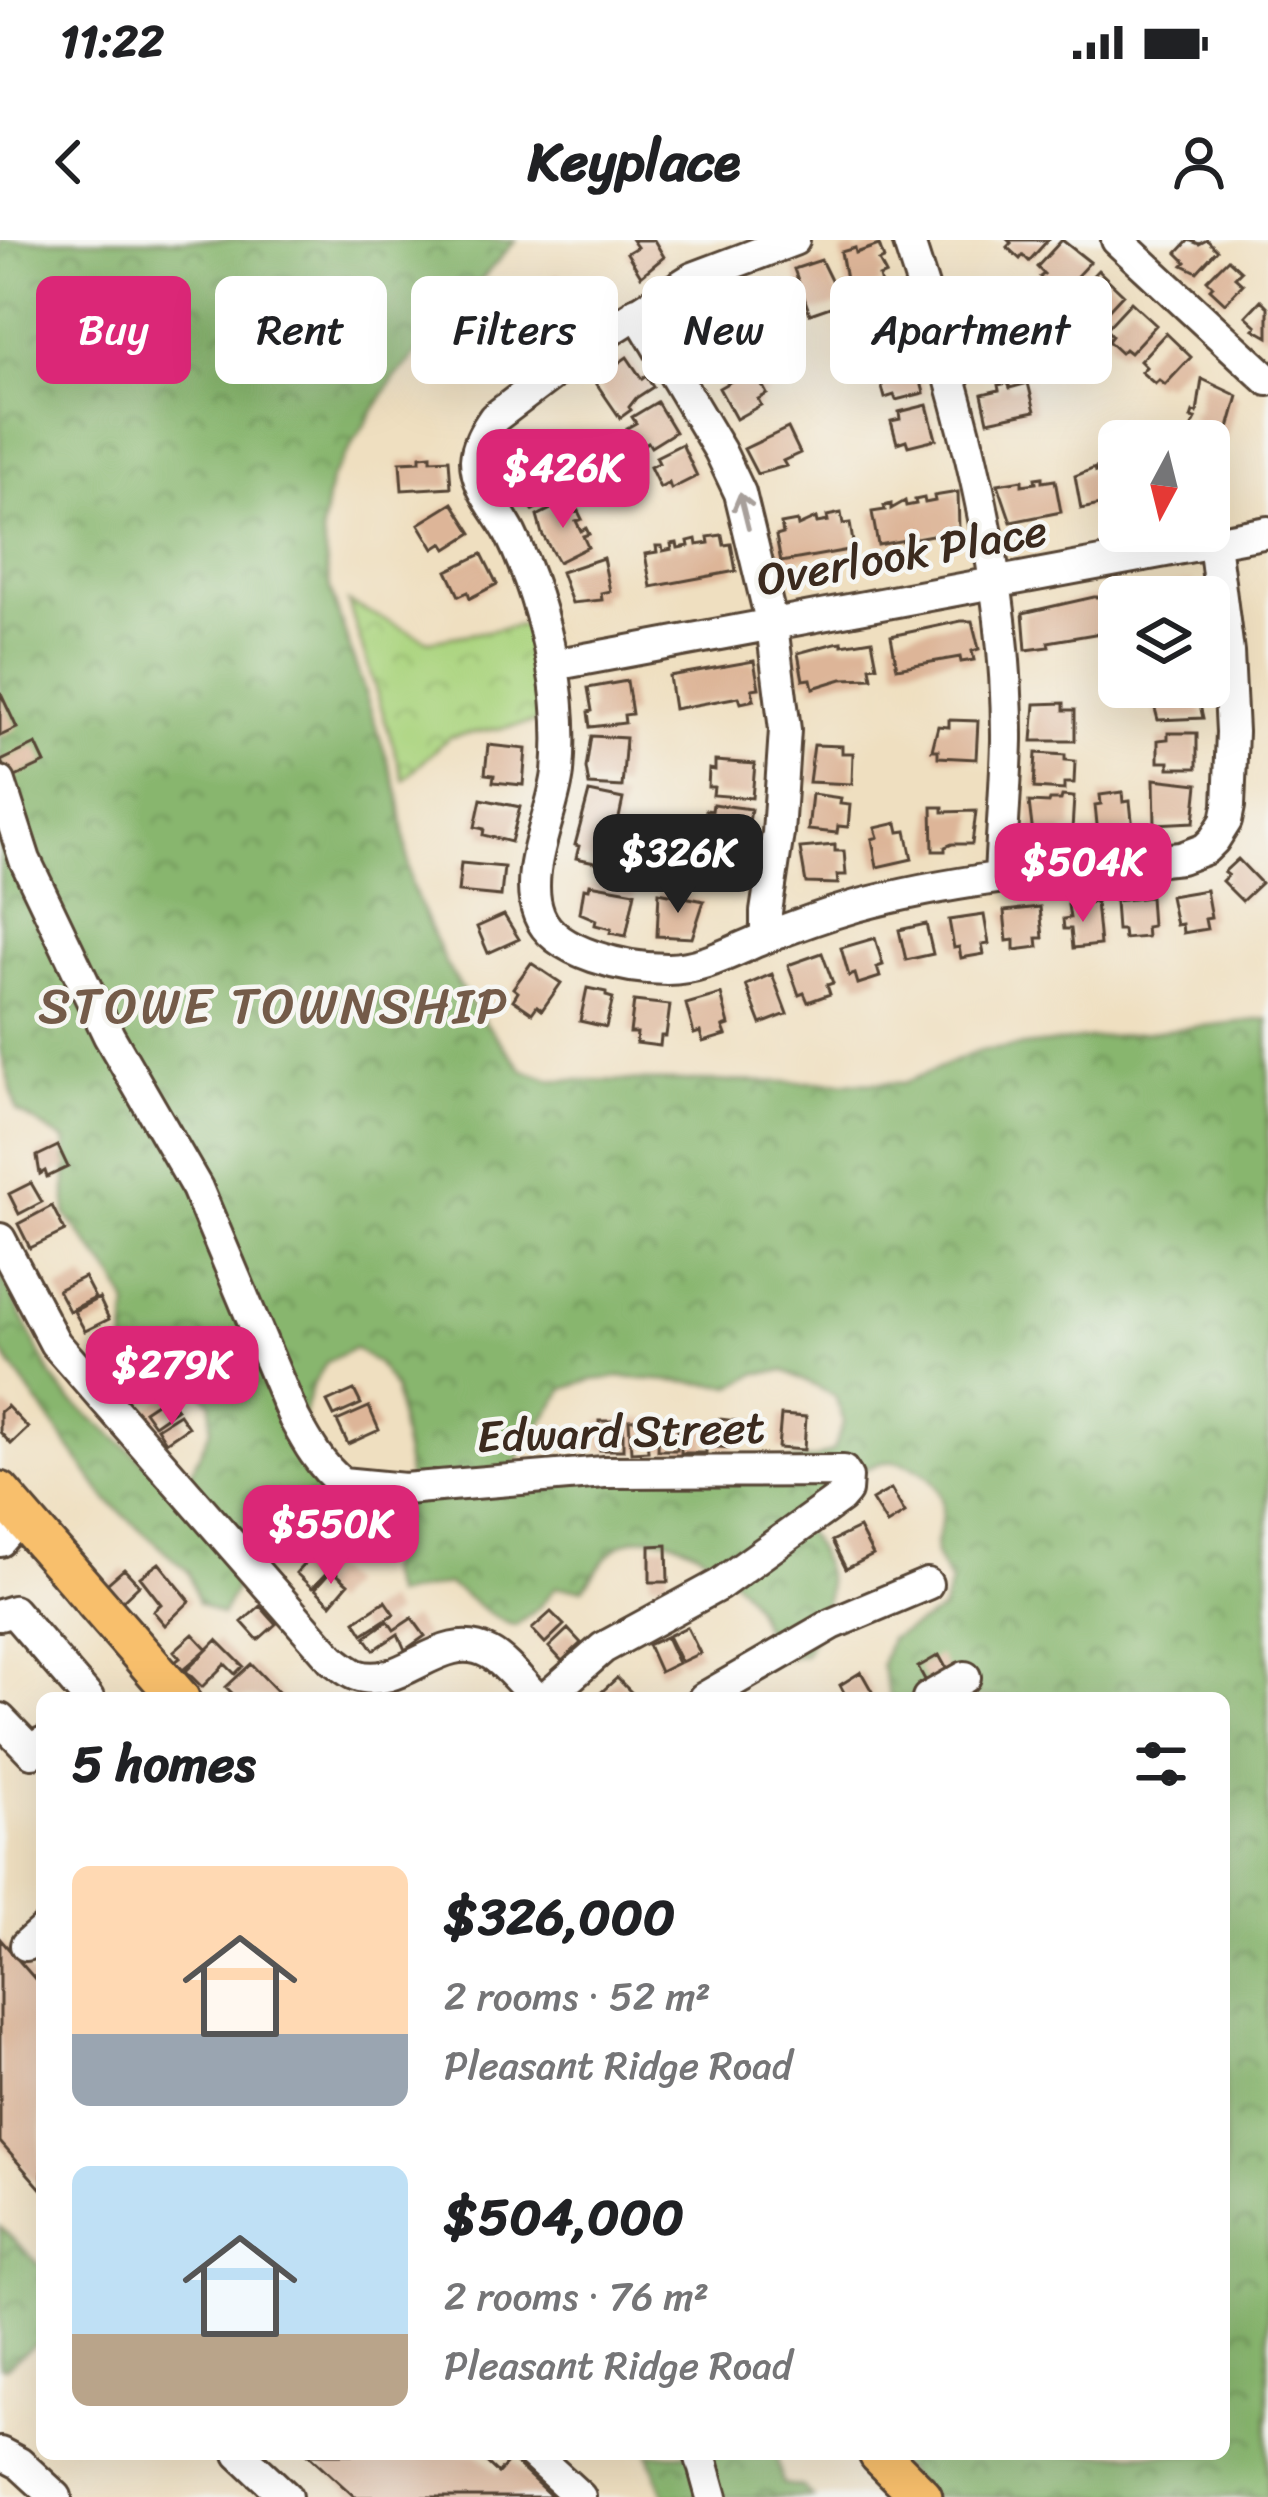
<!DOCTYPE html>
<html lang="en">
<head>
<meta charset="utf-8">
<style>
  body { margin:0; font-family:Sriracha,sans-serif; background:#f6f6f6; color:#202124; height:100vh; display:flex; flex-direction:column; font-size:45px; white-space:nowrap }
  * { box-sizing:border-box; margin:0 }
  p { font-size:39px; color:#757577 }
  .icon { flex:none; width:66px; height:66px; fill:none; stroke:currentColor; stroke-width:2; stroke-linecap:round; stroke-linejoin:round }
  .map { position:relative; flex:1; overflow:hidden }
  .drawer { position:absolute; left:36px; top:1452px; width:1194px; height:768px; display:flex; flex-direction:column; background:#fff; border-radius:18px; box-shadow:0 12px 48px #0002 }
  .drawer>* { flex:none }
  .banner { position:absolute; left:36px; top:36px; width:1197px; height:108px; display:flex; gap:24px }
  .needle { width:78px; rotate:187deg }
  .buttons { position:absolute; left:1098px; top:180px; display:grid; gap:24px }
  .buttons a { display:grid; place-items:center; width:132px; height:132px; border-radius:18px; background:#fff; box-shadow:0 12px 48px #0002; font-size:60px }
  .price { position:absolute; translate:-50% -102px; padding:0 27px; border-radius:24px; background:#db2777; color:#fff; font-size:39px; line-height:78px; filter:drop-shadow(0 3px 6px #0008) }
  .price::after { content:''; position:absolute; left:50%; top:72px; width:36px; height:27px; margin-left:-18px; background:inherit; clip-path:polygon(0 0,100% 0,50% 100%) }
  .price.active { background:#222; color:#fff }
  ul { padding:0; list-style:none }
  li { display:flex; align-items:center; gap:36px; height:300px; padding:0 36px }
  li span { display:grid; place-items:center; flex:none; width:336px; height:240px; border-radius:18px; color:#555 }
  li>.icon { margin-inline-start:auto }
  span .icon { width:144px; height:144px; fill:#fffc; stroke-width:1 }
  li b { font-size:51px }
  h2 { display:flex; justify-content:space-between; align-items:center; height:144px; padding:0 36px; font-size:51px }
  .chip { padding:0 42px; border-radius:18px; background:#fff; box-shadow:0 12px 48px #0002; font-size:42px; line-height:108px }
  .chip.active { background:#db2777; color:#fff }
  .status { display:flex; justify-content:space-between; align-items:center; height:84px; padding:0 60px; background:#fff; direction:ltr }
  .status svg { height:33px; fill:currentColor }
  header { display:flex; justify-content:space-between; align-items:center; height:156px; padding:0 36px; background:#fff; font-size:54px; font-weight:800 }
  .map>svg:first-child { display:block }
  .forest { fill:url(#forest-crowns); stroke:#627046; stroke-width:3 }
  .park { fill:url(#park-crowns); stroke:#737f4e; stroke-width:3 }
  .building { fill:#ddb598 }
  .lines { fill:none; stroke-linecap:round; stroke-linejoin:round }
  .minor-casing { stroke:#564536; stroke-width:36 }
  .major-casing { stroke:#564536; stroke-width:45 }
  .minor { stroke:#fff; stroke-width:30 }
  .major { stroke:#f8bf6c; stroke-width:39 }
  .oneway { stroke:#a79f9a }
  .labels { text-anchor:middle; dominant-baseline:central; stroke-width:9; stroke-linejoin:round; paint-order:stroke }
  .street-label { font-size:45px; fill:#3b2a1e; stroke:#f6f6f2 }
  .quarter-label { font-size:51px; letter-spacing:3px; fill:#745b49; stroke:#f6f6f2 }
</style>
</head>
<body>
<div class="status"><b>11:22</b><svg viewBox="0 0 49 12"><path d="M0 12V9h3v3zM5 12V6h3v6zM10 12V3h3v9zM15 12V0h3v12zM26 1h20v11H26zM47 4h2v5h-2z"/></svg></div>
<header><svg class="icon" aria-label="back" viewBox="0 0 24 24"><path d="M15 5l-7 7 7 7"/></svg>Keyplace<svg class="icon" aria-label="person" viewBox="0 0 24 24"><circle cx="12" cy="8" r="4"/><path d="M4 21q1-7 8-7t8 7"/></svg></header>
<div class="map">
<svg width="1268" height="2257" viewBox="0 0 1268 2257">
  <defs>
    <pattern id="forest-crowns" width="20" height="18" patternUnits="userSpaceOnUse" patternTransform="scale(3)"><rect width="20" height="18" fill="#88b66e"/><path d="M2 6a3 3 0 1 1 6 0M12 15a3 3 0 1 1 6 0" fill="none" stroke="#70945a"/></pattern>
    <pattern id="park-crowns" width="20" height="18" patternUnits="userSpaceOnUse" patternTransform="scale(3)"><rect width="20" height="18" fill="#abd47f"/><path d="M2 6a3 3 0 1 1 6 0M12 15a3 3 0 1 1 6 0" fill="none" stroke="#94b66d"/></pattern>
  </defs>
  <rect width="100%" height="100%" fill="#f6f6f2"/>
  <filter id="ink" filterUnits="userSpaceOnUse"><feTurbulence type="fractalNoise" baseFrequency=".00833" numOctaves="2"/><feDisplacementMap in="SourceGraphic" scale="24" xChannelSelector="R" yChannelSelector="G"/><feConvolveMatrix kernelMatrix="1 2 1 2 8 2 1 2 1" color-interpolation-filters="sRGB"/></filter>
  <filter id="wash" filterUnits="userSpaceOnUse"><feTurbulence type="fractalNoise" baseFrequency=".004" numOctaves="4" result="noise"/><feDisplacementMap in="SourceGraphic" scale="48" xChannelSelector="R" yChannelSelector="G"/><feGaussianBlur stdDeviation="2.7" result="paint"/><feColorMatrix in="noise" values="0 0 0 0 0 0 0 0 0 0 0 0 0 0 0 0 0 1.4 0 .05"/><feComposite in="paint" operator="in"/></filter>
  <g filter="url(#wash)">
    <rect width="100%" height="100%" fill="#efdfc0"/>
    <path class="forest" d="M0,0H516L393,140L330,240L322,290L330,349L399,555L411,644L446,725L479,775L523,830L551,840L904,843L979,811L1268,779V2257H931L888,2214H1224V1458H890L881,1425L890,1399L942,1371L951,1343C921,1300 944,1305 942,1264C940,1237 907,1216 880,1223C858,1230 834,1246 813,1257L801,1284C839,1341 833,1357 804,1415L772,1420C767,1403 763,1382 754,1366C731,1327 668,1278 620,1305C606,1314 593,1336 583,1349L556,1347L537,1369L515,1386C488,1377 472,1358 447,1344L393,1356L385,1330C403,1302 397,1285 409,1255L815,1219L833,1210L844,1182L835,1156L785,1131L758,1133L734,1146L620,1137L592,1140L564,1149L511,1230L409,1242L395,1149L378,1124L354,1108L327,1122L312,1146L304,1173L301,1201L328,1254L331,1283L290,1324L263,1318L233,1326L234,1351L221,1375L198,1363L189,1332L107,1260L0,1109V1032L51,1136L69,1159L160,1235L187,1240L211,1189V1162L190,1142L163,1139L143,1158L121,1143L128,1065L116,1040L66,975V901L17,871L0,808Z
      M0,1987L42,2027V2099L5,2128L0,2127Z
      M649,2214H697L710,2257H665Z
      M705,2214H776L783,2244L803,2247L812,2257H719Z"/>
    <path class="park" d="M348,362L429,401L528,384L543,481L449,497L404,540Z"/>
    <g id="blocks">
      <path class="building" d="M632,0H654L664,17L641,36L627,13L637,7Z
        M1008,0H1048L1029,21L1023,15L1020,19L1007,7L1011,3Z
        M1062,0L1090,22L1063,51L1057,46L1053,50L1040,37L1044,34L1037,27Z
        M1189,0L1199,4L1207,0L1217,10L1197,32L1183,25L1186,22L1177,13Z
        M879,5L884,19L879,21L886,34L879,37L881,45L849,56L841,12L855,8L856,13Z
        M1228,19L1241,31L1235,37L1243,44L1225,63L1210,49L1213,46L1207,40Z
        M821,20L842,63L810,74L794,29Z
        M1098,30L1123,54L1097,82L1091,77L1087,81L1074,69L1078,65L1071,58Z
        M558,33L586,71L564,88L552,73L548,76L541,68L546,64L535,50Z
        M775,42L785,69L779,71L782,80L761,88L758,79L752,81L742,54Z
        M716,59L740,95L717,112L721,117L710,124L706,119L695,120L681,100L692,90L688,85L704,74L701,69Z
        M1261,60L1268,67V97L1254,89L1257,86L1246,76Z
        M1131,62L1156,85L1130,113L1125,109L1121,113L1108,101L1112,96L1106,89Z
        M513,71L537,101L509,123L485,92Z
        M901,73L912,106L884,115L882,109L873,112L866,91L875,88L873,82Z
        M1010,90L1011,97L1016,95L1021,114L1016,116L1018,123L980,133L971,100Z
        M1166,93L1191,117L1165,145L1159,140L1155,144L1141,132L1146,127L1140,121Z
        M627,117L642,139L646,136L653,147L636,158L629,167L631,170L620,178L594,140L614,132L611,128Z
        M915,119L924,153L896,160L894,155L885,158L879,136L888,134L886,127Z
        M744,134L747,139L756,134L767,154L758,159L761,165L736,179L719,148Z
        M1202,139L1238,156L1210,256L1209,201H1190L1187,196L1196,179L1191,178L1193,172L1197,173Z
        M1008,143L1010,148L1028,143L1035,171L988,181L982,154L999,150L998,145Z
        M657,162L675,192L651,207L648,202L639,207L627,188L636,183L632,177Z
        M927,165L936,199L908,206L906,200L897,203L891,181L900,179L899,172Z
        M788,188L800,213L783,221L786,226L757,234L744,209Z
        M539,202L552,224L548,227L554,237L558,234L561,239L556,243L562,253L533,270L513,242L508,226Z
        M682,204L697,236L671,249L669,243L660,248L650,227L659,223L656,217Z
        M431,215V220L449,219L451,247L402,250L400,222L420,221V216Z
        M1111,225L1112,229L1119,228V261L1081,269L1075,236L1095,228L1096,232L1107,230Z
        M1042,237V242L1055,240L1061,272L1011,282L998,244L1022,240V245L1036,243L1035,238Z
        M958,252L959,290L878,305L872,272L885,270L884,266L891,264V269L905,261L906,266L916,264L915,260L924,258L925,263L935,261L934,256Z
        M567,261L573,273L578,271L582,279L576,281L581,291L586,288L589,294L583,296L588,307L558,322L542,294L537,276Z
        M453,263L472,293L447,309L443,303L434,309L419,284Z
        M841,273L843,284L850,283L854,309L781,322L776,296L783,294L781,284L797,281L798,286L816,278L817,283L828,281L827,276Z
        M722,295L724,305L731,304L736,331L651,347L645,314L657,312L656,306H662L663,311L672,309L671,304L677,303L678,308L689,306L688,301L696,299L697,305L709,303L708,297Z
        M482,314L497,344L470,358L468,352L459,356L447,331Z
        M603,318L610,351L601,353L602,360L572,363L561,332Z
        M1192,342L1195,357H1120L1133,350Z
        M1094,357H1106L1112,391L1048,402L1049,407L1026,410L1023,373Z
        M961,381H972L979,409L972,411L974,420L961,422L960,417L897,428L891,396Z
        M872,400L877,426L870,427L872,438L842,439L813,448L811,439L803,440L798,413L835,403L842,402V405Z
        M754,421L759,448L752,449L754,460L741,463L739,457L674,469L669,436Z
        M627,441L632,474L624,475L625,483L590,487L588,472L592,471L588,448Z
        M1196,447L1203,478L1158,480L1153,461H1158L1157,449Z
        M0,452L17,488L0,496Z
        M1064,463V470H1075V501H1032L1035,464Z
        M949,480L978,481L976,519L938,517V510H932L938,486L949,487Z
        M1168,493H1197V528H1169V522H1158V500L1168,499Z
        M591,496L626,498L622,547L589,545L586,528Z
        M36,504L45,523L9,540L1,521Z
        M488,505L526,509L523,545L493,542L494,535L485,534Z
        M814,505L842,506V513H853L852,544L809,542Z
        M1036,513L1065,515V520L1075,521L1074,543H1064V550L1034,548Z
        M715,521L755,524L752,558L713,555L714,547H708L709,529L715,530Z
        M1154,539L1198,544L1194,582L1155,584Z
        M589,552L623,559L609,625L576,618L579,606L575,605Z
        M1122,552L1123,562L1130,561L1133,590L1098,594L1095,565L1101,564L1100,555Z
        M812,554L841,558L840,564L850,565L848,587L838,586L837,593L808,590Z
        M1062,556L1074,557L1072,590H1065L1064,598L1033,595L1029,562L1049,563L1050,560H1061Z
        M481,559L520,567L511,602L483,595L484,589L475,587Z
        M713,564L751,569L746,603L708,598L709,589L704,588L706,570L712,571Z
        M932,567H943V572L976,571L972,604H952L945,607V611H933Z
        M897,583L899,592L906,591L912,619L877,627L872,599L878,597L875,588Z
        M704,605L741,614L734,646L696,638L698,631L693,630L697,611L702,612Z
        M835,605V611H844L846,635H837L838,644L806,643L800,608Z
        M1238,619L1261,643L1242,661L1222,641L1228,635L1224,632Z
        M461,623L504,627L501,656L458,652Z
        M590,644L635,652L626,696L610,693L611,689L595,685L596,680L580,673L584,648L589,649Z
        M1206,650L1211,678L1205,679L1207,689L1183,693L1182,684L1176,685L1170,656Z
        M659,652L704,661L692,698L657,696Z
        M1150,657L1152,686L1146,687L1147,697L1124,699L1123,690H1117L1115,661Z
        M1096,662L1100,705L1073,708L1071,689H1064L1063,679L1070,678L1068,665Z
        M1040,667L1043,698H1037L1038,707L1014,710V700L1007,701L1004,671Z
        M504,675L519,699L488,713L477,687Z
        M984,675L989,704L982,705L984,714L961,718L959,707L954,708L949,680Z
        M926,684L933,714L906,720L899,690Z
        M875,698L883,725L877,727L880,737L858,744L855,734L849,736L841,708Z
        M822,713L833,743L827,745L830,754L808,762L804,753L799,755L788,725Z
        M531,723L561,743L542,770L537,766L532,773L513,760L518,752L513,748Z
        M772,734L787,774L761,784L746,745Z
        M587,748L606,752V756L613,758L606,787L580,781Z
        M721,754L729,785L723,787L726,795L703,802L700,792L694,794L686,764Z
        M634,761L670,765L666,796H661L660,806L636,803L637,793H630Z
        M58,906L68,927L47,937L45,931L40,934L37,916Z
        M31,943L42,962L19,974L9,954Z
        M52,966L65,991L30,1008L18,984Z
        M84,1037L95,1058L69,1071L58,1050Z
        M99,1058L109,1079L85,1091L74,1071Z
        M354,1150L361,1164L334,1176L327,1162Z
        M168,1155L177,1169L154,1185L144,1171Z
        M7,1166L28,1188L11,1204L0,1192V1172Z
        M369,1167L379,1190L348,1204L337,1181Z
        M179,1174L188,1187L166,1202L157,1188Z
        M781,1175L806,1177L804,1210L778,1208Z
        M646,1179L648,1211L631,1212L629,1180Z
        M720,1179L737,1181L734,1208L718,1207Z
        M599,1181H623V1210H600Z
        M659,1185H678L677,1210H658Z
        M681,1185L707,1186L706,1213H681Z
        M891,1249L905,1273L887,1284L872,1260Z
        M859,1288L873,1315L846,1329L832,1301Z
        M667,1305L668,1342H650V1306Z
        M314,1313L331,1328L312,1348L296,1333Z
        M159,1323L190,1361L165,1385L153,1371L161,1364L140,1337Z
        M124,1329L139,1345L122,1361L107,1344Z
        M332,1330L348,1344L331,1364L315,1349Z
        M385,1361L394,1374L363,1394L355,1381Z
        M260,1366L276,1384L258,1400L242,1382Z
        M551,1372L564,1385L545,1403L532,1389Z
        M412,1378L425,1396L405,1410L398,1394L374,1410L365,1397L388,1381L394,1390Z
        M687,1387L700,1413L681,1422L668,1396Z
        M568,1389L581,1403L562,1421L549,1407Z
        M193,1394L207,1409L183,1430L175,1422L180,1418L174,1411Z
        M666,1397L678,1423L660,1432L648,1405Z
        M217,1400L243,1426L235,1434L225,1424L202,1447L186,1431Z
        M939,1415L950,1435L929,1447L918,1427Z
        M251,1424L284,1458H237L226,1447Z
        M861,1432L874,1455L847,1458L840,1445Z
        M617,1438L634,1455L595,1458Z
        M0,1699L42,1747V1950L0,1902Z
        M308,2214H478L498,2233L511,2219L552,2257H355Z"/>
    </g>
  </g>
  <g filter="url(#ink)">
    <use href="#blocks" fill-opacity="0" stroke="#564536" stroke-width="3"/>
    <g class="lines">
      <g class="minor-casing">
        <path id="minor" d="M794,0L693,38L609,91L494,178C485,191 477,204 476,220C476,248 498,270 510,293C530,334 544,379 552,423C559,459 561,496 558,532C553,576 522,632 539,675C554,714 628,729 667,729C701,729 731,712 762,699C792,687 825,675 856,666C963,637 1072,629 1181,618L1205,609L1214,600L1226,581L1229,566L1232,492L1228,412L1214,303
          M908,0C960,159 1008,331 1007,500C1006,545 1002,591 1000,637
          M1117,0L1268,140
          M637,72L720,211L740,253L772,385L785,490L778,593L766,672V697
          M553,425L1268,292
          M0,542L25,620L109,796L197,948L294,1178C307,1202 320,1226 342,1243L404,1249L604,1232L843,1231L847,1237L846,1251L840,1258L719,1345L603,1408L546,1458
          M0,999L55,1103L332,1419C339,1424 348,1432 356,1435C402,1452 441,1387 489,1413C506,1422 522,1444 536,1458
          M0,1301L21,1277
          M0,1375L13,1371L88,1458
          M704,1458L832,1384L927,1344
          M928,1458L965,1437
          M0,1479L32,1512L42,1503
          M26,1705L42,1691
          M0,2213L19,2223L56,2257
          M240,2214L286,2257
          M533,2214L580,2257
          M700,2214L712,2257"/>
      </g>
      <g class="major-casing">
        <path id="major" d="M0,1252L179,1458
          M879,2214L922,2257"/>
      </g>
      <use href="#minor" class="minor"/>
      <use href="#major" class="major"/>
    </g>
    <defs><path id="oneway-shaft" d="M-6 0H5M1.5-3L5.5 0L1.5 3" fill="none" stroke-width="1.6" stroke-linecap="round" stroke-linejoin="round" transform="scale(3)"/></defs>
    <use class="oneway" href="#oneway-shaft" transform="translate(744 271) rotate(-104)"/>
  </g>
  <g class="labels">
    <g class="street-label">
      <text transform="translate(902 315) rotate(-10)">Overlook Place</text>
      <text transform="translate(621 1192) rotate(-2)">Edward Street</text>
    </g>
    <g class="quarter-label">
      <text x="274" y="766">STOWE TOWNSHIP</text>
    </g>
  </g>
</svg>
<div class="buttons">
<a><svg class="needle" viewBox="-14 -14 28 28"><path d="M0-13l5 13h-10z" fill="#e53935"/><path d="M0 13l5-13h-10z" fill="#757577"/></svg></a>
<a><svg class="icon" aria-label="layers" viewBox="0 0 24 24"><path d="M12 4l9 5-9 5-9-5zM3 14l9 5 9-5"/></svg></a>
</div>
<b class="price" style="left:563px;top:291px">$426K</b>
<b class="price active" style="left:678px;top:676px">$326K</b>
<b class="price" style="left:1083px;top:685px">$504K</b>
<b class="price" style="left:172px;top:1188px">$279K</b>
<b class="price" style="left:331px;top:1347px">$550K</b>
<div class="banner">
<a class="chip active">Buy</a>
<a class="chip">Rent</a>
<a class="chip">Filters</a>
<a class="chip">New</a>
<a class="chip">Apartment</a>
</div>
<section class="drawer">
<h2>5 homes<svg class="icon" aria-label="filters" viewBox="0 0 24 24"><path d="M4 7h16M4 17h16"/><circle cx="9" cy="7" r="2"/><circle cx="15" cy="17" r="2"/></svg></h2>
<ul>
<li><span style="background:linear-gradient(#ffd9b3 70%,#9aa5b1 0)"><svg class="icon" aria-label="home" viewBox="0 0 24 24"><path d="M3 11l9-7 9 7M6 9v11h12V9"/></svg></span><div><b>$326,000</b><p>2 rooms · 52 m²</p><p>Pleasant Ridge Road</p></div></li>
<li><span style="background:linear-gradient(#bfe0f5 70%,#b9a48a 0)"><svg class="icon" aria-label="home" viewBox="0 0 24 24"><path d="M3 11l9-7 9 7M6 9v11h12V9"/></svg></span><div><b>$504,000</b><p>2 rooms · 76 m²</p><p>Pleasant Ridge Road</p></div></li>
</ul>
</section>
</div>
</body>
</html>
